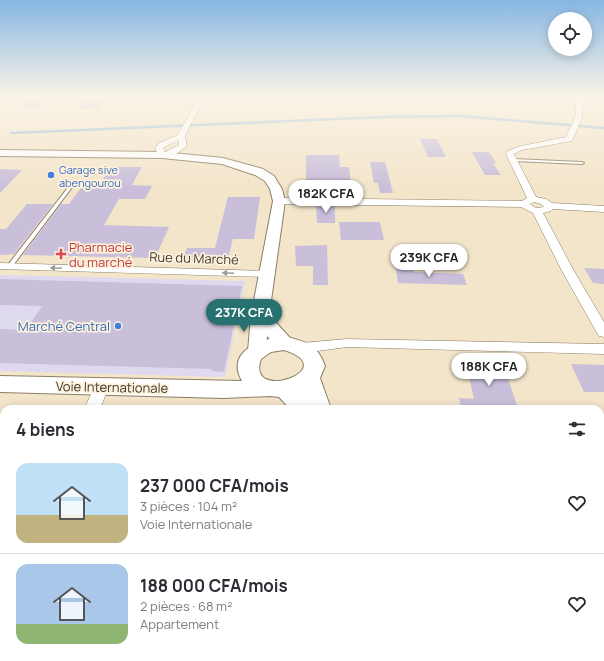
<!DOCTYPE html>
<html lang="fr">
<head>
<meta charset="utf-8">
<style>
  body { margin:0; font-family:Manrope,sans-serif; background:#f2f2f3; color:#2b2b33; height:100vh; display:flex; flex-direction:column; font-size:15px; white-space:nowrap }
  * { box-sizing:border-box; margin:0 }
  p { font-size:13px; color:#7c7c81 }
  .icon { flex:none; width:22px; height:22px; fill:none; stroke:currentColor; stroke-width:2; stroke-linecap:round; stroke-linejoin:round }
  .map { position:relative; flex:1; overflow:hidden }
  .panel { position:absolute; left:0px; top:405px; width:604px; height:256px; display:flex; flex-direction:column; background:#fff; border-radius:12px 12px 0 0; box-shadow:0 2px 10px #0003 }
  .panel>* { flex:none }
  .fabs { position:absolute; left:548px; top:12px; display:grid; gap:8px }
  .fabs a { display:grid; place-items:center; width:44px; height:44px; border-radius:50%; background:#fff; box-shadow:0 2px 10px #0003; font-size:20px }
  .price { position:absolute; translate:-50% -34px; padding:0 9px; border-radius:14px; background:#fff; color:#222; font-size:13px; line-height:26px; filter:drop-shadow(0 1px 2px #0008) }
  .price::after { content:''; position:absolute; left:50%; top:24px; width:12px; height:9px; margin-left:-6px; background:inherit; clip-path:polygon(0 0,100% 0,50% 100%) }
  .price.selected { background:#277271; color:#fff }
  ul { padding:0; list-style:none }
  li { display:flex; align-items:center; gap:12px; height:100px; padding:0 16px }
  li+li { border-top:1px solid #e1e1e2 }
  li span { display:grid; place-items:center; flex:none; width:112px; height:80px; border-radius:12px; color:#555 }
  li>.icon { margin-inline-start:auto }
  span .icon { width:48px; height:48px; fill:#fffc; stroke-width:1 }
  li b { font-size:17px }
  h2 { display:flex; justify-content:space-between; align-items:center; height:48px; padding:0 16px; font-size:17px }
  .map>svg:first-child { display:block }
  .commercial { fill:#ded9ef }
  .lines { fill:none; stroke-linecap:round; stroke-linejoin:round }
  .stream { stroke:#94bbdb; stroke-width:2.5 }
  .building { fill:#c9bfdb }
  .lane-casing { stroke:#8b7e65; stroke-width:2 }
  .street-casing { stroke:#8b7e65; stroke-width:1 }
  .secondary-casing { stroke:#8b7e65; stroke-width:2 }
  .primary-casing { stroke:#8b7e65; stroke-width:2 }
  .lane { fill:#fff; fill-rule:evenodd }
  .street { fill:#fff; fill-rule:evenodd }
  .secondary { fill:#fff; fill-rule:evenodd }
  .primary { fill:#fff; fill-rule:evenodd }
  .oneway { fill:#9e9b96 }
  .shop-dot { fill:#3f7fe0; stroke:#fef2dd; stroke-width:1.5 }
  .health-dot { fill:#e0444e; stroke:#fef2dd; stroke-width:1.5 }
  .labels { text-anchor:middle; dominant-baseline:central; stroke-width:3.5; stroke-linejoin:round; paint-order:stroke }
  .far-shop-label { font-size:11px; fill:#366cbe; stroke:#fef2dd; text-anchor:start }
  .health-label { font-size:13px; fill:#be3a42; stroke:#fef2dd; text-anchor:start }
  .street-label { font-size:13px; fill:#3c372c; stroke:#fef2dd }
  .shop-label { font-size:13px; fill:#366cbe; stroke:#fef2dd; text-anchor:end }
</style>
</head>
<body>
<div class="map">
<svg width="604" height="661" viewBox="0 0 604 661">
  <rect width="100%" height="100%" fill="#f3e5ca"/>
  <path class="commercial" d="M0,275L245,281L225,377L0,371Z"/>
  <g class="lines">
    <path class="stream" d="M11,133L383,117L460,116L604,128"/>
  </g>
  <path class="building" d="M35,96H52L40,107H22Z
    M90,96H108L97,109H78Z
    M420,139H437L446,157H428Z
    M472,152H489L496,163H493L501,175H485Z
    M306,155H339L340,167H349L351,183H340L341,194L335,193V197H316V191H306Z
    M370,162H385L393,193H380L378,183H374Z
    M111,167H142L132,185L152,186L145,199H119L104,225L169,227L155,258L23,255L61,204H69L84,184H100Z
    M0,169L22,170L0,193Z
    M228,197H260L254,239H233L227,262L182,261L187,248H215Z
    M27,204H53L14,254L0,255V229H6Z
    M316,206H335V223H317Z
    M339,222H380L384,240H341Z
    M327,245L328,285H313V266H296L295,246Z
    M584,268L604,269V284L593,283Z
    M396,269H413L414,272L463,274L467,285L398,283Z
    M0,279L242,286L224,372L211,371L212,369L0,363V329L26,330L42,306L0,305Z
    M465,361L503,363L518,409H461L459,398L474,399Z
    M571,364L604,365V392H584Z"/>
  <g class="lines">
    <g class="lane-casing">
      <path id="lane" d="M513,159L582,162L584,163L582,164L514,161H513Z
        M70,185L73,186L11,268H7L6,267L7,266Z"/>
    </g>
    <g class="street-casing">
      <path id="street" d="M199,96H205L185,136L187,146L173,156L159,157L155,148L159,143L178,135ZM178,140L179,145L165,152L163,148L165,147Z
        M575,96H581C586,114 579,125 572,141L522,150L514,154L536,197L546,199L552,203L604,206V212L553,209L551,211L543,213L574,271L604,322V337L599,336L597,333L562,271L533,213L521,207L279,204L274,201L279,198L522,201L527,198L506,154L507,151L521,146L566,137C573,119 579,119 575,96ZM534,202L541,204L544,207L536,208L530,204Z
        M0,263L267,271L271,272L273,274L271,276L267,277L0,269Z
        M347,339L604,344V354L347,347L302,353L297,351L295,348L297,345L302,343Z
        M102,381L107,382L109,386L100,409H84L97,382Z
        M4,593V621L0,622V594Z"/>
    </g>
    <g class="secondary-casing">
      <path id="secondary" d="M0,150L162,152L223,158L263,169L274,176L282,189L285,201L269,315L291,339L293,343L291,347C279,351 275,344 267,336L266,351L264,356L257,357L250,356L248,351L251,316L273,201L270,189L265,181L255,175L222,164L162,158L0,156Z"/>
    </g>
    <g class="primary-casing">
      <path id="primary" d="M284,336C305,342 317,343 325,366L320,378L331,409H290L279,397L270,396L224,398L0,392V376L242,381C225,351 261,339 284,336ZM284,350C345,369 245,404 261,359L271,352Z
        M289,657H323L322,661H288Z"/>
    </g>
    <use href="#lane" class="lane"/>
    <use href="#street" class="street"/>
    <use href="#secondary" class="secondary"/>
    <use href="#primary" class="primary"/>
  </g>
  <defs><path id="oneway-solid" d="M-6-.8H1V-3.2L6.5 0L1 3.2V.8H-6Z"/></defs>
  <g class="oneway">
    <use href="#oneway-solid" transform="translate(56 268) rotate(-178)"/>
    <use href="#oneway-solid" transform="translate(228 273) rotate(-178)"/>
  </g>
  <linearGradient id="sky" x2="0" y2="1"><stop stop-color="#86b7e3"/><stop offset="0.51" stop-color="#faf3e7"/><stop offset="1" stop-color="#faf3e7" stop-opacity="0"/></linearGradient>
  <rect width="604" height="188" fill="url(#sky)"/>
  <g class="shop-dot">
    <circle cx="51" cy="175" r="4"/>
    <circle cx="118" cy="326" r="4"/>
  </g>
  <path class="health-dot" d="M59 248h4v4h4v4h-4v4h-4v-4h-4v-4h4z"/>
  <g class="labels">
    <g class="far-shop-label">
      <text x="59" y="169">Garage sive<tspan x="59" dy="13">abengourou</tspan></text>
    </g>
    <g class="health-label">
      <text x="69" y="247">Pharmacie<tspan x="69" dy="15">du marché</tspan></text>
    </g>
    <g class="street-label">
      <text transform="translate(194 258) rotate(2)">Rue du Marché</text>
      <text transform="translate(112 387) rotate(1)">Voie Internationale</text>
    </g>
    <g class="shop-label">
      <text x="110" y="326">Marché Central</text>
    </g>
  </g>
</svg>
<div class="fabs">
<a><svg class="icon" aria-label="locate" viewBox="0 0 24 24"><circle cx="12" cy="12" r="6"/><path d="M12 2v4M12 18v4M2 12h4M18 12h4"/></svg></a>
</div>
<b class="price" style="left:326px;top:214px">182K CFA</b>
<b class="price" style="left:429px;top:278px">239K CFA</b>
<b class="price selected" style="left:244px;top:333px">237K CFA</b>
<b class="price" style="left:489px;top:387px">188K CFA</b>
<section class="panel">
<h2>4 biens<svg class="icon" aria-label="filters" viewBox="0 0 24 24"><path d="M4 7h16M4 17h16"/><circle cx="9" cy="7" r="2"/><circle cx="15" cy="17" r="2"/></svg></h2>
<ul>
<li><span style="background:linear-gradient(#bfe0f5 65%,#c2b280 0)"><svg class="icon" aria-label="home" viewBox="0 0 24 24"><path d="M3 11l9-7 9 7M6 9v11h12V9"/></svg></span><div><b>237 000 CFA/mois</b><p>3 pièces · 104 m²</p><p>Voie Internationale</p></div><svg class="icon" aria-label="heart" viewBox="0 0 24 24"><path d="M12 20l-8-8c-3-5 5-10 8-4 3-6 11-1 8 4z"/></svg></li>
<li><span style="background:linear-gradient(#a9c7e8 75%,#8fb573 0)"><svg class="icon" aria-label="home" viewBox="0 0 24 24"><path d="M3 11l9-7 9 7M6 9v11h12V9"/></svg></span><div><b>188 000 CFA/mois</b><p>2 pièces · 68 m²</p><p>Appartement</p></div><svg class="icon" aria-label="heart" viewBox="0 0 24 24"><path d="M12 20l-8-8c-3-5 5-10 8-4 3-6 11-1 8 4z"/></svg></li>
</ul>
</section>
</div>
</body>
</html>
